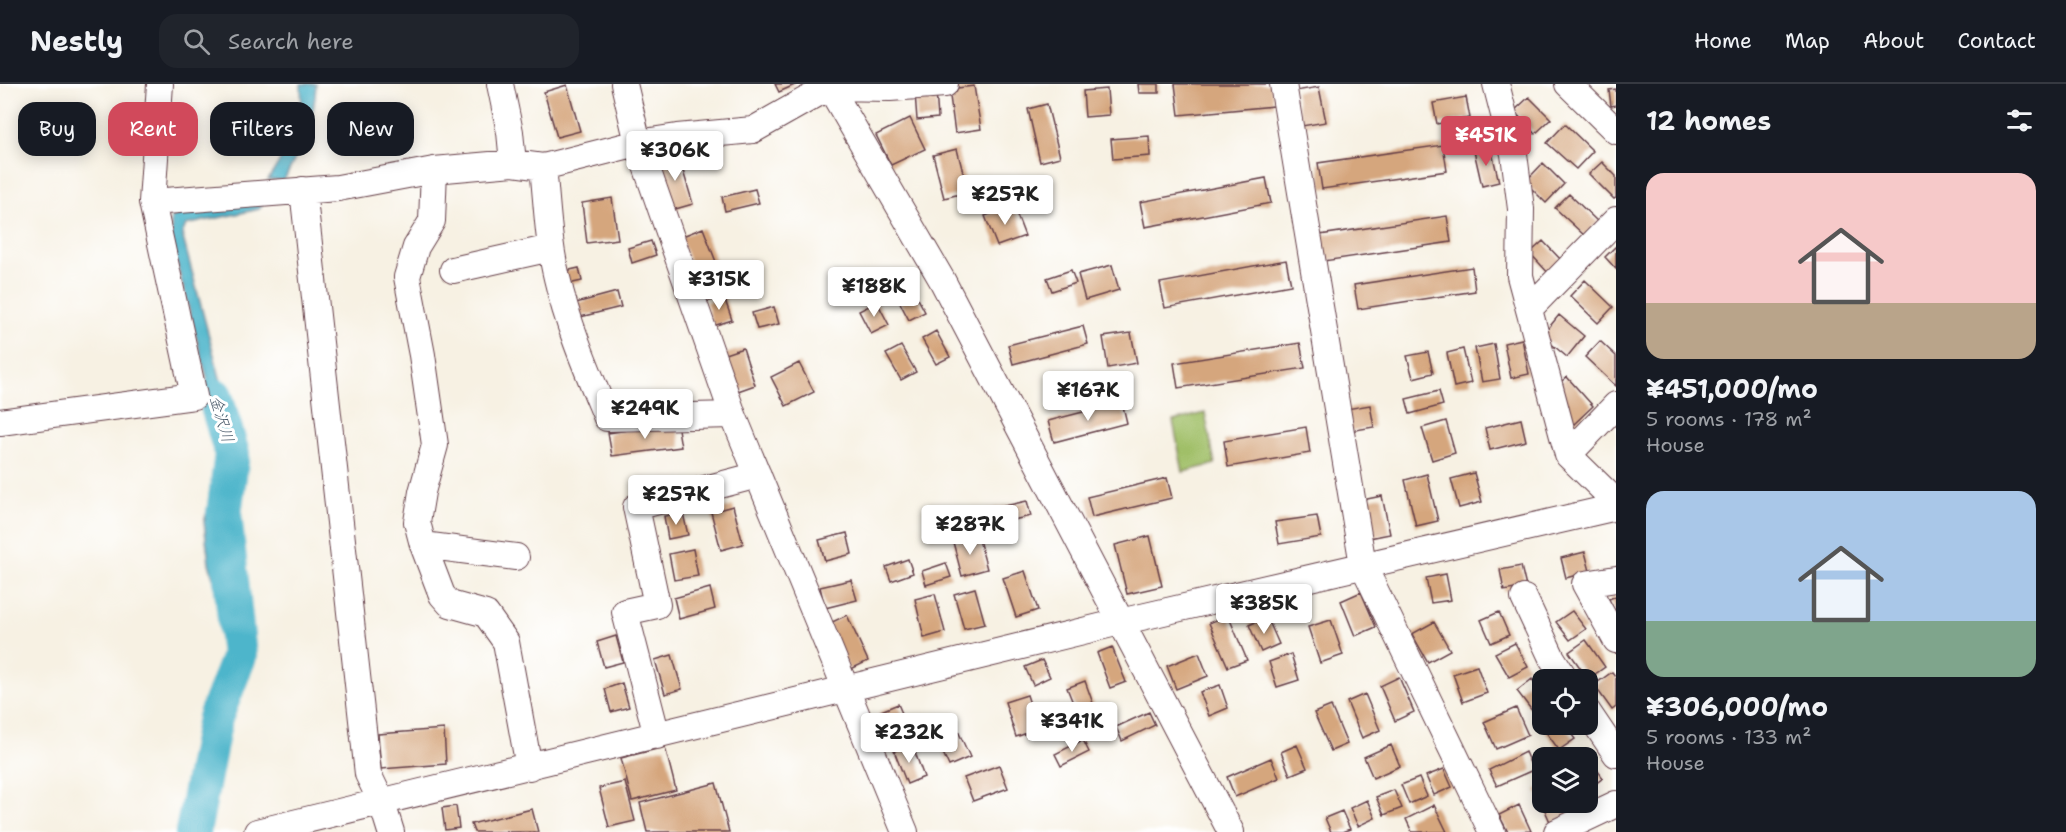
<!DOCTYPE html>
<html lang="en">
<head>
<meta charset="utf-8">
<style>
  body { margin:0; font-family:"Shantell Sans","Klee One",sans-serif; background:#20242c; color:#f1f3f6; height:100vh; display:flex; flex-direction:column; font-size:22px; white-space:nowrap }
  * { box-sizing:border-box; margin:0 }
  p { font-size:20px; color:#9ea1a6 }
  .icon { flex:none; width:33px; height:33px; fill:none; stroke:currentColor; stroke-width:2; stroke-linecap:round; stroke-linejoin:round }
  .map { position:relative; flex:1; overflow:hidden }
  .details { display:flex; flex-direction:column; background:#171b24; width:450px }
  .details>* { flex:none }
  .banner { position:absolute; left:18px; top:18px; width:570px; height:54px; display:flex; gap:12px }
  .controls { position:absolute; left:1532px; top:585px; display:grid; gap:12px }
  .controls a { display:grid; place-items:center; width:66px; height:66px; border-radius:12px; background:#171b24; box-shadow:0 3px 15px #0003; font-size:30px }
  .price { position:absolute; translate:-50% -51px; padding:0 14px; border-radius:6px; background:#fff; color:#222; font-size:20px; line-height:39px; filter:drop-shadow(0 2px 3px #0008) }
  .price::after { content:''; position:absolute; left:50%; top:36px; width:18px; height:14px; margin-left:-9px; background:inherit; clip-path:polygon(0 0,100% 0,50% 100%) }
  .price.current { background:#d1495b; color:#fff }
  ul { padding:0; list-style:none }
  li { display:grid; align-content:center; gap:12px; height:318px; padding:0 30px }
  li span { display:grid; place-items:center; height:186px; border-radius:18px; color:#555 }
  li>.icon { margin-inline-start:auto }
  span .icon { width:108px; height:108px; fill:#fffc; stroke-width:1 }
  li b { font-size:26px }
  h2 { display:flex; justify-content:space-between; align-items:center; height:72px; padding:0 30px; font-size:26px }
  .tag { padding:0 21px; border-radius:18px; background:#171b24; box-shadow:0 3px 15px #0003; font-size:21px; line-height:54px }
  .tag.current { background:#d1495b; color:#fff }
  header { display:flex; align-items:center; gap:36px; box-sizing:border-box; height:84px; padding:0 30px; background:#171b24; border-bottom:2px solid #363941 }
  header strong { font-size:28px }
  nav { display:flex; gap:33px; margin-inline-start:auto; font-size:21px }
  .search { width:420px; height:54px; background:#20242c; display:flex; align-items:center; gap:15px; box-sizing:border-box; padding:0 21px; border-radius:18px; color:#9ea1a6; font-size:22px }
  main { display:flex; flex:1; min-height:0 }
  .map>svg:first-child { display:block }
  .green { fill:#a0bf68; stroke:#756f4a; stroke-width:1.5 }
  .water { fill:#4db5cb; stroke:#4c6a7b; stroke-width:1.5 }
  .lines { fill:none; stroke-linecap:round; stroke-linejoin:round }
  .river { stroke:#4db5cb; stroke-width:36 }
  .building { fill:#d5a67d }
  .minor-casing { stroke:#643e47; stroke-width:28 }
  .minor { stroke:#fff; stroke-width:26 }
  .labels { text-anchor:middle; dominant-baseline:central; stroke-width:6; stroke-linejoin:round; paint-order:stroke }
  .water-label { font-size:16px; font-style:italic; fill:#4b5b6b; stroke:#fff }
</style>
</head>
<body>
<header>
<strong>Nestly</strong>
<div class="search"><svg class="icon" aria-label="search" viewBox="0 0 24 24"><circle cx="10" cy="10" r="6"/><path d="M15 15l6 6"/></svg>Search here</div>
<nav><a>Home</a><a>Map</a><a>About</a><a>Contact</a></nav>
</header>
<main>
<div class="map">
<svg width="1616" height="748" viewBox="0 0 1616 748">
  <rect width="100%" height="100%" fill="#fff"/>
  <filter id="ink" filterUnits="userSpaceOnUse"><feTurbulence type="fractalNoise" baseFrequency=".0167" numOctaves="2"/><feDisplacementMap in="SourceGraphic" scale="12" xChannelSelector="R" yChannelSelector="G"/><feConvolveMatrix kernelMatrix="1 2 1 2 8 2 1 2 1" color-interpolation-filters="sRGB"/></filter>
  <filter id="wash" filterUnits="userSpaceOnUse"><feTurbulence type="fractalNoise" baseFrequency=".008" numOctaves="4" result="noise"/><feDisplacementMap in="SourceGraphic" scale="24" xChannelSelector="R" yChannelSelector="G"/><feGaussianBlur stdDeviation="1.35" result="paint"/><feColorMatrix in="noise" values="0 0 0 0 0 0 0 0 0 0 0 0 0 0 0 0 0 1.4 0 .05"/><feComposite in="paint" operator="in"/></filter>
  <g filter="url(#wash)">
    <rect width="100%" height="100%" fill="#f7f1e3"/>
    <path class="green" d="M1205,329L1215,380L1183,388L1173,337Z"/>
    <path class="water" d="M301,0H316C315,37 301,64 284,96H268L290,60L302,28Z
      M248,116H267L259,125L186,141L182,150L237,358L219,359L202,309L209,301L172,161L171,134L180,129Z
      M239,363L218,418V442L220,474L226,502L246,567L242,583L222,632L217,653L208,648L211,634L235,572L209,479L204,438L220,383L218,364Z
      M205,662L216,667C213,688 211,746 184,748L201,697Z"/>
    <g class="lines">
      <path class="river" d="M193,748L215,634L239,572L224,429L232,370L215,312"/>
    </g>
    <g id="blocks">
      <path class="building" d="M775,0H797L779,8Z
        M1138,0H1159V9H1139Z
        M1175,0H1271L1274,22L1179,31Z
        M567,1L580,47L557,53L544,8Z
        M974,2L981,45L955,49L949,5Z
        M1319,3L1326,38L1302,42L1295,7Z
        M1107,5L1109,31L1085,33L1083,7Z
        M1616,5V21L1611,22L1609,6Z
        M936,7L938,34L917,36L915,9Z
        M1466,13L1470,34L1437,40L1433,19Z
        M1529,13L1551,35L1535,50L1514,27Z
        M1047,20L1060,73L1040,78L1028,25Z
        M910,34L925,65L891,81L876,51Z
        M1565,40L1593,67L1576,85L1547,59Z
        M1149,52L1150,72L1113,75L1111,55Z
        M1443,61L1447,87L1322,105L1318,79Z
        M1491,64L1499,98L1482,102L1474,67Z
        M957,65L968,108L944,114L933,71Z
        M678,70L693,120L672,126L657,76Z
        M1602,78L1616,92V114L1614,115L1589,90Z
        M1543,79L1564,100L1546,119L1525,98Z
        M1266,94L1271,119L1145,143L1140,118Z
        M755,105L759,119L725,127L722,113Z
        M1569,110L1598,138L1585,152L1555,124Z
        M612,114L618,155L587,159L582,119Z
        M1013,121L1025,152L997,162L985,132Z
        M1447,132L1451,158L1324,177L1320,151Z
        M703,144L723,196L700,205L680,153Z
        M651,157L656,171L632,179L628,164Z
        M1543,157L1563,178L1550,191L1530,169Z
        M1616,162V185L1605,173Z
        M1286,176L1291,201L1165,224L1160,199Z
        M1112,181L1119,206L1085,216L1078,190Z
        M1472,183L1475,207L1358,225L1354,201Z
        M579,184L582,197L564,201L561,188Z
        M1071,186L1076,199L1052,207L1047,194Z
        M1585,196L1613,223L1598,239L1570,212Z
        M914,207L925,228L909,236L898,215Z
        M617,208L621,223L580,233L576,219Z
        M724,213L732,236L713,242L706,218Z
        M877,218L889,241L871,250L859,227Z
        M774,223L779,240L757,245L752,229Z
        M1559,231L1584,252L1567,273L1542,252Z
        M1083,242L1088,260L1013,280L1008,261Z
        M936,247L950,273L936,280L922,255Z
        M1131,249L1137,279L1108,284L1103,253Z
        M1522,255L1529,290L1511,294L1504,259Z
        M1600,257L1616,272V302L1585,273Z
        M1300,259L1305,284L1178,304L1174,279Z
        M1494,260L1500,295L1482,298L1475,264Z
        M901,262L916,288L901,296L886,270Z
        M743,264L755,301L738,307L725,270Z
        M1463,265L1471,299L1454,303L1447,269Z
        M1428,268L1433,289L1413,294L1407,272Z
        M799,279L814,308L786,322L771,293Z
        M1567,293L1593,322L1573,341L1558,300Z
        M1439,307L1443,321L1410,330L1406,315Z
        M1122,318L1127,339L1054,358L1048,337Z
        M1370,321L1374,343L1350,347L1346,325Z
        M1521,335L1526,357L1490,366L1485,344Z
        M1446,337L1455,369L1432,376L1422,344Z
        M677,339L681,363L612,372L608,349Z
        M1306,343L1310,369L1228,383L1224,357Z
        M1474,389L1482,418L1459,424L1451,395Z
        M1427,390L1438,437L1416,442L1405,396Z
        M1167,394L1172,414L1092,433L1087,413Z
        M1382,412L1390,450L1369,454L1362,416Z
        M1027,417L1031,432L977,444L973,429Z
        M733,422L743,460L721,466L711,428Z
        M957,426L962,446L932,453L927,433Z
        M683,429L688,451L668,455L664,432Z
        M1317,432L1321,453L1279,460L1275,438Z
        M847,449L852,470L825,477L819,456Z
        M978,452L987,485L962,492L953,458Z
        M1150,452L1162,502L1127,510L1115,461Z
        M693,465L698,492L674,496L669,470Z
        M1585,468L1590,487L1566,494L1561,474Z
        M908,475L913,489L891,497L886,483Z
        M946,479L951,493L926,501L922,487Z
        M1521,482L1526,503L1504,507L1500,486Z
        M1025,487L1038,526L1016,533L1003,494Z
        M1446,490L1451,516L1431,519L1426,494Z
        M851,496L857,516L825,524L820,503Z
        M710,504L715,525L679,535L674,514Z
        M975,504L985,540L964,545L954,510Z
        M1361,508L1376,543L1355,552L1341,517Z
        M935,510L945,548L924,554L915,515Z
        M1616,512V530L1609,515Z
        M1572,527L1586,545L1570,556L1556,538Z
        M1499,528L1509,551L1491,559L1481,536Z
        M847,531L868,577L849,586L828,540Z
        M1228,531L1247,576L1228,583L1209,539Z
        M1267,533L1279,560L1261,568L1249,541Z
        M1331,536L1343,571L1320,579L1308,543Z
        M1434,538L1450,566L1428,578L1412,550Z
        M616,552L623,578L604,583L597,558Z
        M1586,556L1605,583L1588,595L1569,568Z
        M1515,559L1528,583L1509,593L1495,569Z
        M1112,563L1126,598L1110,604L1097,569Z
        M1199,569L1208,592L1176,605L1167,582Z
        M1291,570L1299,596L1277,603L1269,578Z
        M672,571L682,605L665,610L655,576Z
        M1042,576L1050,593L1033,601L1025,583Z
        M1477,582L1487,609L1463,618L1453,590Z
        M1612,588L1616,593V623L1612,626L1594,601Z
        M1399,593L1414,628L1395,637L1380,602Z
        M1532,595L1542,608V627L1536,632L1517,607Z
        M1085,597L1094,622L1077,629L1067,604Z
        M622,599L629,623L611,628L605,605Z
        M1220,601L1228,624L1209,632L1200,608Z
        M1365,610L1380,646L1362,654L1347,618Z
        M1027,611L1038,645L1016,653L1005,618Z
        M898,620L910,648L891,656L879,628Z
        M1331,622L1347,660L1331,667L1314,629Z
        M1516,624L1528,651L1496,665L1484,638Z
        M1149,628L1155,641L1122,657L1116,643Z
        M953,636L970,673L949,682L932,645Z
        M1548,640H1564L1575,655L1559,666L1543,644Z
        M444,645L446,680L381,685L378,650Z
        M1083,656L1089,668L1061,682L1055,670Z
        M912,660L924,693L907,700L894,667Z
        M1297,661L1307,684L1290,691L1281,668Z
        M1391,661L1400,682L1373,694L1364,673Z
        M665,663L676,706L632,717L621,674Z
        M1525,668L1533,686L1497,702L1489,686Z
        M1586,670L1603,694L1587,706V674H1582Z
        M1271,674L1279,694L1235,713L1227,693Z
        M999,681L1008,704L973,717L964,694Z
        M1444,685L1452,703L1434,711L1426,692Z
        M1419,694L1427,712L1409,720L1401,701Z
        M625,698L635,737L609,743L599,704Z
        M716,699L729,748H647L640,719Z
        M1542,703V718H1566L1571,731L1551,740L1536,706Z
        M1394,706L1402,724L1384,731L1376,713Z
        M1367,716L1375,734L1358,742L1350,724Z
        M1434,721L1447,748H1412L1406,735Z
        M1519,721L1531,747L1508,748L1499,731Z
        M456,722L459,744L445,746L442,724Z
        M532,725L538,748H474L471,740Z
        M1342,727L1350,745L1342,748H1331L1325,734Z"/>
    </g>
  </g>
  <g filter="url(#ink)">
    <use href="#blocks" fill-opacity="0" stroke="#643e47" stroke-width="1.5"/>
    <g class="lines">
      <g class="minor-casing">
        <path id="minor" d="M500,0L510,48L513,79
          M624,0L638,59L733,331L905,748
          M828,0L942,196L1231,748
          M1283,0L1363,481L1492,748
          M1496,0L1514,70L1521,125L1520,192L1568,371L1616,418
          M1568,0L1616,47
          M543,83C547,120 548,158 557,194C568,242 588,288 607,334L733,331
          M434,86L432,137L416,163L407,193L422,271L435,361L422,408L417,438L423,461L442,511L450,520L486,530L506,558L529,683
          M303,106L368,690L382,719L391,748
          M152,118L338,104L434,86L513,79L543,83L638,59L677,53L753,46L829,3L890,4L945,0
          M453,186L551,164
          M1529,225L1616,136
          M0,338L194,312L152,118L160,0
          M1568,371L1616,321
          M423,461L516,473
          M1616,495L1585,500L1616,556
          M1524,514L1552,574L1566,596
          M1587,627L1616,670
          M657,652L625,528L657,521L636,423L758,391
          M257,748L1120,538L1616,423
          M1557,748L1616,720"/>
      </g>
      <use href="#minor" class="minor"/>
    </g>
  </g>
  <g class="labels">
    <g class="water-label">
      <text transform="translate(222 335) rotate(74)">金沢川</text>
    </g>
  </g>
</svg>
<div class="controls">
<a><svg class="icon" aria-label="locate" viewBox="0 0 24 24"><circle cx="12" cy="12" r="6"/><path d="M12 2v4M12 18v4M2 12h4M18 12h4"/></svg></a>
<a><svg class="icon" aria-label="layers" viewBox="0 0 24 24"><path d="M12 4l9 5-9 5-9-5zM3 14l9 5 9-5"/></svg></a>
</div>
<b class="price current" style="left:1486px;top:83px">¥451K</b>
<b class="price" style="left:675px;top:98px">¥306K</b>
<b class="price" style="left:1005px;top:142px">¥257K</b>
<b class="price" style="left:719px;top:227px">¥315K</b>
<b class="price" style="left:874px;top:234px">¥188K</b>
<b class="price" style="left:1088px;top:338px">¥167K</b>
<b class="price" style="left:645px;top:356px">¥249K</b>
<b class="price" style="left:676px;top:442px">¥257K</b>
<b class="price" style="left:970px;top:472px">¥287K</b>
<b class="price" style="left:1264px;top:551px">¥385K</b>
<b class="price" style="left:1072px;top:669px">¥341K</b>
<b class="price" style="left:909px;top:680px">¥232K</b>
<div class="banner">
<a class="tag">Buy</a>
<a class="tag current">Rent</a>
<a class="tag">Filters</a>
<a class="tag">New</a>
</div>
</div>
<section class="details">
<h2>12 homes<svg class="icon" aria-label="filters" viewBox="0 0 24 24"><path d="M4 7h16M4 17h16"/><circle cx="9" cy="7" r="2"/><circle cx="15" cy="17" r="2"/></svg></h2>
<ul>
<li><span style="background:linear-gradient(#f6c9c9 70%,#b9a48a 0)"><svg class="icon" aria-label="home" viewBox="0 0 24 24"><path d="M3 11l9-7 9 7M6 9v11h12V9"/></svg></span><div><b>¥451,000/mo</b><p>5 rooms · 178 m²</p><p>House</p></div></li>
<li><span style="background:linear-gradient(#a9c7e8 70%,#7fa58c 0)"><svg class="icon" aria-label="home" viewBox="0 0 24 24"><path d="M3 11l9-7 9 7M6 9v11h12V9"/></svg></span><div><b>¥306,000/mo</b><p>5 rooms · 133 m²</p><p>House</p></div></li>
</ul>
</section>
</main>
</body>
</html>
